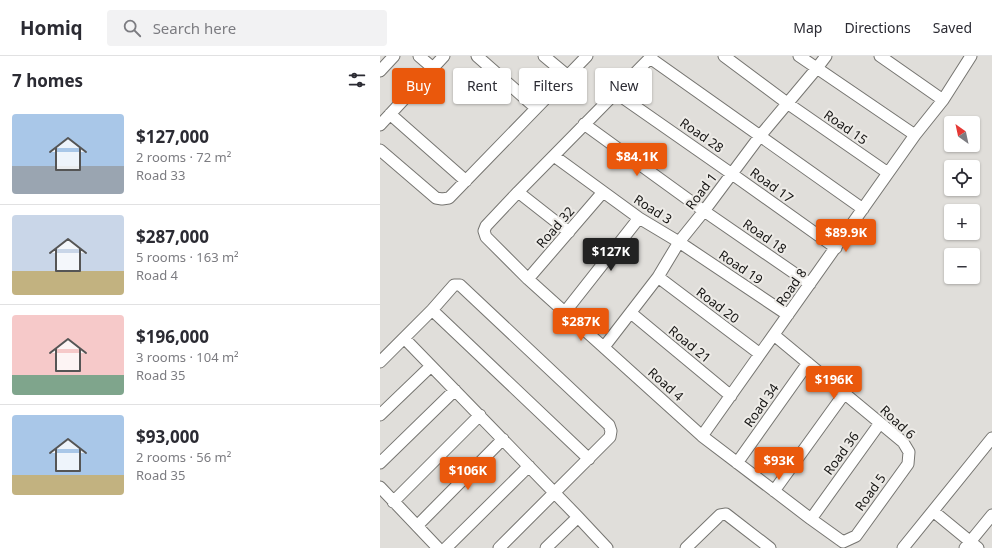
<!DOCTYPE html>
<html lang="en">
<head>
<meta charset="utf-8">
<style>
  body { margin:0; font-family:"Noto Sans",sans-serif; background:#f2f2f3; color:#2b2b33; height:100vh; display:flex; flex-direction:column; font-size:15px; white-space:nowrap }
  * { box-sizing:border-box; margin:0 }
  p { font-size:13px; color:#7c7c81 }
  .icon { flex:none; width:22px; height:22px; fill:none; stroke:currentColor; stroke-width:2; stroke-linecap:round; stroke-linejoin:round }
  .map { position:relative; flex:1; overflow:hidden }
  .panel { display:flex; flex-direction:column; background:#fff; width:380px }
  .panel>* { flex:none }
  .banner { position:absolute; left:12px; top:12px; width:380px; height:36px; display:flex; gap:8px }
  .needle { width:26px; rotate:327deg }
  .fabs { position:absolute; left:564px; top:60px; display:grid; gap:8px }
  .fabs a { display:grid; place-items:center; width:36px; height:36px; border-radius:4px; background:#fff; box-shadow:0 1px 3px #0004; font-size:20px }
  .price { position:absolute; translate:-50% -34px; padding:0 9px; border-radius:4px; background:#ea580c; color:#fff; font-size:13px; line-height:26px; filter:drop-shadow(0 1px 2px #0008) }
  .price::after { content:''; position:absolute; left:50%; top:24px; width:12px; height:9px; margin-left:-6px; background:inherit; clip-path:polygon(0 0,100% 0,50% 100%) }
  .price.current { background:#222; color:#fff }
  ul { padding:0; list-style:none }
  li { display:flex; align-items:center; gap:12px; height:100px; padding:0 12px }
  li+li { border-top:1px solid #e1e1e2 }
  li span { display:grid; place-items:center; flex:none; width:112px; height:80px; border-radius:4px; color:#555 }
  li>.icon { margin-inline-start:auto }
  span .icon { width:48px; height:48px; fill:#fffc; stroke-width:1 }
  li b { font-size:17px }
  h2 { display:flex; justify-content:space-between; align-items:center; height:48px; padding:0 12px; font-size:17px }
  .chip { padding:0 14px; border-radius:4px; background:#fff; box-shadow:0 1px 3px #0004; font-size:14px; line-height:36px }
  .chip.current { background:#ea580c; color:#fff }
  header { display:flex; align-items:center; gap:24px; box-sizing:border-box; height:56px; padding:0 20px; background:#fff; border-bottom:1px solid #e1e1e2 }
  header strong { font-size:19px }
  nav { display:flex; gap:22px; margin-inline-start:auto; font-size:14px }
  .search { width:280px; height:36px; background:#f2f2f3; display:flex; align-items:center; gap:10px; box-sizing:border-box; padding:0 14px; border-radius:4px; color:#7c7c81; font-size:15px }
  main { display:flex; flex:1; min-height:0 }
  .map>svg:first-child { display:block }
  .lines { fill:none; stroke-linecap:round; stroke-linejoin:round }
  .street-casing { stroke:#767571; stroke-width:13 }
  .street { stroke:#fff; stroke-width:11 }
  .labels { text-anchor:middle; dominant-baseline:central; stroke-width:4; stroke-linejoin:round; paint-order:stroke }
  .street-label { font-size:13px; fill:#151413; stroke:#edebe7 }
</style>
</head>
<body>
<header>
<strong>Homiq</strong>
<div class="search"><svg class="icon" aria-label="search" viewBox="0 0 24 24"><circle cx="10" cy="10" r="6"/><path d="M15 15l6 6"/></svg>Search here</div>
<nav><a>Map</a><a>Directions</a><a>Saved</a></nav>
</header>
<main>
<section class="panel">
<h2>7 homes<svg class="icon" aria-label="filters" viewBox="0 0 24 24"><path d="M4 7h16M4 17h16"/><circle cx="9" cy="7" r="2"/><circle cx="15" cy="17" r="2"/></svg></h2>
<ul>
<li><span style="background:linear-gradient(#a9c7e8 65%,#9aa5b1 0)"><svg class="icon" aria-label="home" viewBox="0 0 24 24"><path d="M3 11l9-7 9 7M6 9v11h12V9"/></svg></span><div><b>$127,000</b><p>2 rooms · 72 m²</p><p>Road 33</p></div></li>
<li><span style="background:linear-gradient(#c9d6e8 70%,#c2b280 0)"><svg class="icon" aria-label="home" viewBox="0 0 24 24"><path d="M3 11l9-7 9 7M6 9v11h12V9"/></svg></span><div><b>$287,000</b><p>5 rooms · 163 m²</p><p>Road 4</p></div></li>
<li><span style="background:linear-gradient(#f6c9c9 75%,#7fa58c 0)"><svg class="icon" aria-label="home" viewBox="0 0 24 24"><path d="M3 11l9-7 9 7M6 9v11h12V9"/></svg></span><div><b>$196,000</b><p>3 rooms · 104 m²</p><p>Road 35</p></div></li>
<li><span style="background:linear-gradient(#a9c7e8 75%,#c2b280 0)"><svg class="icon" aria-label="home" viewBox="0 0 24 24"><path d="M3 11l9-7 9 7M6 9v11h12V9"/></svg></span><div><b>$93,000</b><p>2 rooms · 56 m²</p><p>Road 35</p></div></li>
</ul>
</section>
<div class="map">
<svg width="612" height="492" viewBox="0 0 612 492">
  <rect width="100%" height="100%" fill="#e0deda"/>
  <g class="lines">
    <g class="street-casing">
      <path id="street" d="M39,0L53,12
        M97,0L156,52
        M164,0L188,20
        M272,0L138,136L106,170L104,175L106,181L148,223L322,380L431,463L463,486L476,480L528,408L529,396L523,386L394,279
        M344,0L407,47L508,117
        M419,0L535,79
        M500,0L563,44
        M270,2L483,153
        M0,15L14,0
        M236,37L352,118L456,192
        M10,58L86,125
        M204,68L324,155L430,228
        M0,69L64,0
        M0,94L56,142L62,143L69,142L207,0
        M174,100L259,162L299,186L408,259
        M138,136L189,176
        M278,221L380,298
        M148,223L223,136
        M52,254L209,403
        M185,256L259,162
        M251,257L351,340
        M24,282L198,461L227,492
        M224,291L278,221L299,186L324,155L380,80L437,12L446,0
        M0,306L52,254L74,229H80L229,369L231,375L230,381L119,492
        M0,359L51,310
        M322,380L535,79L563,44L591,0
        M0,407L75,334
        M357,407L428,307
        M0,431L58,492
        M394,435L464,338
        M13,446L100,359
        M553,455L598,492
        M431,463L500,367
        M37,470L123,383
        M66,492L149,410
        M166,492L198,461
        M306,492L340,459L346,458L390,492
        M523,492L612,382
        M585,492L612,459"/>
    </g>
    <use href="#street" class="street"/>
  </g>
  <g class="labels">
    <g class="street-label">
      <text transform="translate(466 71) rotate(35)">Road 15</text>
      <text transform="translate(322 79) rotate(35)">Road 28</text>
      <text transform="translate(392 129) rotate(36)">Road 17</text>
      <text transform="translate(321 135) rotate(-53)">Road 1</text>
      <text transform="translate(273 153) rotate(33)">Road 3</text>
      <text transform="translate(175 171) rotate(-49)">Road 32</text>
      <text transform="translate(385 180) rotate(35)">Road 18</text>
      <text transform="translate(361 211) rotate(34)">Road 19</text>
      <text transform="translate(411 231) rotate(-55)">Road 8</text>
      <text transform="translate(338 249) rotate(37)">Road 20</text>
      <text transform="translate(310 288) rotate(39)">Road 21</text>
      <text transform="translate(286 328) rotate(42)">Road 4</text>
      <text transform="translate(381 349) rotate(-55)">Road 34</text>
      <text transform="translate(518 366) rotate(43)">Road 6</text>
      <text transform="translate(461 397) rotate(-54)">Road 36</text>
      <text transform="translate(490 436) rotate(-54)">Road 5</text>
    </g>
  </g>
</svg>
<div class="fabs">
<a><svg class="needle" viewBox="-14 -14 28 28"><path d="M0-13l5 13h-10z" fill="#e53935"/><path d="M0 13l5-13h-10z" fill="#7c7c81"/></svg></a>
<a><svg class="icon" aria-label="locate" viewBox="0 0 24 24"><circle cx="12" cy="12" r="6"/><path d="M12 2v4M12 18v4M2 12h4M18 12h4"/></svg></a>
<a>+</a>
<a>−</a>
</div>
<b class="price" style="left:257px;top:121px">$84.1K</b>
<b class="price" style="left:466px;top:197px">$89.9K</b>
<b class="price current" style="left:231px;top:216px">$127K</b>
<b class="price" style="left:201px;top:286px">$287K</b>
<b class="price" style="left:454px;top:344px">$196K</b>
<b class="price" style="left:399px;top:425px">$93K</b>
<b class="price" style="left:88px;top:435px">$106K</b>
<div class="banner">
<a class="chip current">Buy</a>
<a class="chip">Rent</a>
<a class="chip">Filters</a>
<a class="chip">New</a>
</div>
</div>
</main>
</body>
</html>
